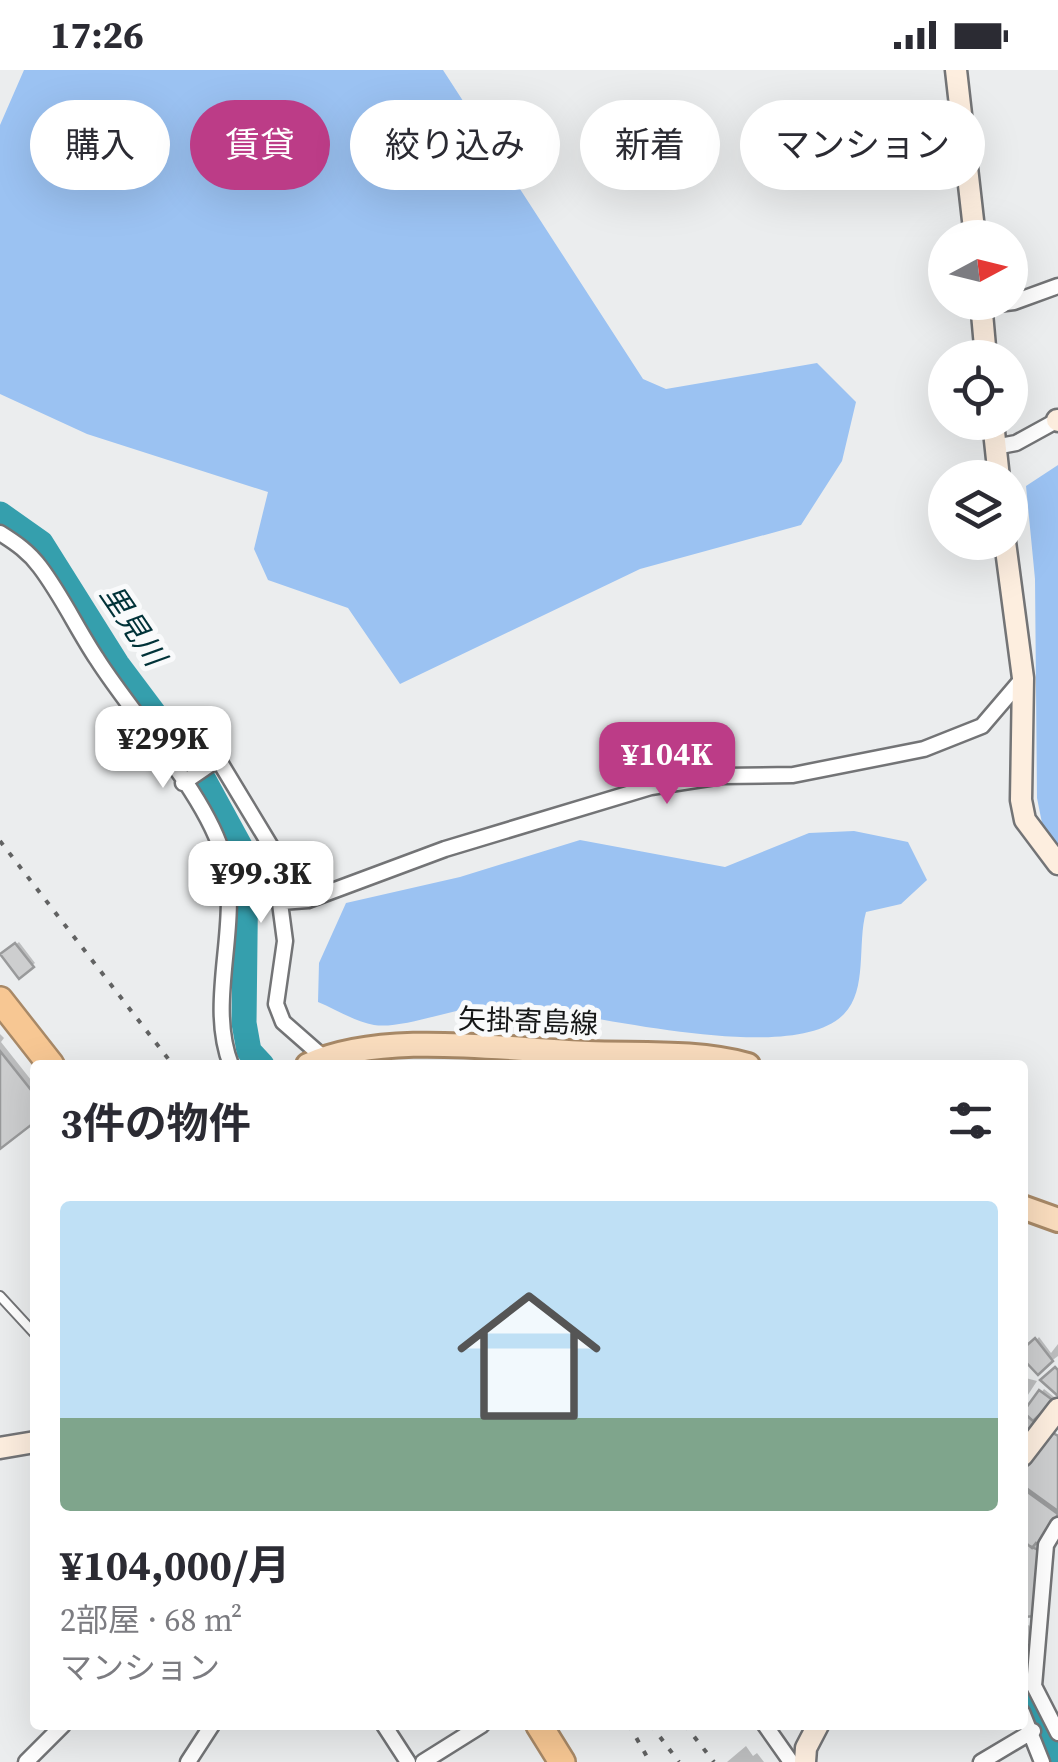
<!DOCTYPE html>
<html lang="ja">
<head>
<meta charset="utf-8">
<style>
  body { margin:0; font-family:"Source Serif 4","Noto Sans JP",serif; background:#f7f7f7; color:#2b2b33; height:100vh; display:flex; flex-direction:column; font-size:38px; white-space:nowrap }
  * { box-sizing:border-box; margin:0 }
  p { font-size:32px; color:#7c7c81 }
  .icon { flex:none; width:55px; height:55px; fill:none; stroke:currentColor; stroke-width:2; stroke-linecap:round; stroke-linejoin:round }
  .map { position:relative; flex:1; overflow:hidden }
  .side { position:absolute; left:30px; top:990px; width:998px; height:670px; display:flex; flex-direction:column; background:#fff; border-radius:10px; box-shadow:0 10px 40px #0002 }
  .side>* { flex:none }
  .guide { position:absolute; left:30px; top:30px; width:1000px; height:90px; display:flex; gap:20px }
  .needle { width:65px; rotate:83deg }
  .fabs { position:absolute; left:928px; top:150px; display:grid; gap:20px }
  .fabs a { display:grid; place-items:center; width:100px; height:100px; border-radius:50%; background:#fff; box-shadow:0 10px 40px #0002; font-size:50px }
  .price { position:absolute; translate:-50% -85px; padding:0 22px; border-radius:20px; background:#fff; color:#222; font-size:32px; line-height:65px; filter:drop-shadow(0 2px 5px #0008) }
  .price::after { content:''; position:absolute; left:50%; top:60px; width:30px; height:22px; margin-left:-15px; background:inherit; clip-path:polygon(0 0,100% 0,50% 100%) }
  .price.current { background:#bc3c87; color:#fff }
  ul { padding:0; list-style:none }
  li { display:grid; align-content:center; gap:20px; height:530px; padding:0 30px }
  li+li { border-top:2px solid #e1e1e2 }
  li span { display:grid; place-items:center; height:310px; border-radius:10px; color:#555 }
  li>.icon { margin-inline-start:auto }
  span .icon { width:180px; height:180px; fill:#fffc; stroke-width:1 }
  li b { font-size:42px }
  h2 { display:flex; justify-content:space-between; align-items:center; height:120px; padding:0 30px; font-size:42px }
  .chip { padding:0 35px; border-radius:45px; background:#fff; box-shadow:0 10px 40px #0002; font-size:35px; line-height:90px }
  .chip.current { background:#bc3c87; color:#fff }
  .status { display:flex; justify-content:space-between; align-items:center; height:70px; padding:0 50px; background:#fff; direction:ltr }
  .status svg { height:28px; fill:currentColor }
  .map>svg:first-child { display:block }
  .green { fill:#9bc2f2 }
  .shadow { fill:#0003 }
  .lines { fill:none; stroke-linecap:round; stroke-linejoin:round }
  .river { stroke:#359fad; stroke-width:25 }
  .building { fill:#cdcecf; stroke:#999a9b; stroke-width:2.5 }
  .lane-casing { stroke:#737476; stroke-width:12 }
  .street-casing { stroke:#737476; stroke-width:19 }
  .secondary-casing { stroke:#737476; stroke-width:25 }
  .primary-casing { stroke:#a88967; stroke-width:28 }
  .highway-casing { stroke:#a88967; stroke-width:30 }
  .lane { stroke:#fff; stroke-width:8 }
  .street { stroke:#fff; stroke-width:14 }
  .secondary { stroke:#fdeedf; stroke-width:20 }
  .primary { stroke:#faddbe; stroke-width:22 }
  .highway { stroke:#f7c793; stroke-width:25 }
  .rail { stroke:#616262; stroke-width:4; stroke-dasharray:5 10; stroke-linecap:butt }
  .labels { text-anchor:middle; dominant-baseline:central; stroke-width:10; stroke-linejoin:round; paint-order:stroke }
  .street-label { font-size:28px; fill:#151616; stroke:#f9fafb }
  .water-label { font-size:30px; font-style:italic; fill:#003238; stroke:#f9fafb }
</style>
</head>
<body>
<div class="status"><b>17:26</b><svg viewBox="0 0 49 12"><path d="M0 12V9h3v3zM5 12V6h3v6zM10 12V3h3v9zM15 12V0h3v12zM26 1h20v11H26zM47 4h2v5h-2z"/></svg></div>
<div class="map">
<svg width="1058" height="1692" viewBox="0 0 1058 1692">
  <rect width="100%" height="100%" fill="#ebedee"/>
  <path class="green" d="M24,0H443L643,309L666,319L817,293L856,332L842,391L801,455L640,499L400,614L348,538L268,510L254,479L268,422L87,364L0,324V55Z
    M1058,395V774L1043,758L1037,728L1035,509L1026,416Z
    M854,761L908,772L927,810L901,834L866,842C857,873 868,920 844,944C790,1000 574,938 501,935C465,933 405,960 374,955C356,952 335,939 318,932L319,893L346,833L460,807L580,770L725,797L809,763Z"/>
  <path class="shadow" d="M19,872L35,893L19,905L3,884Z
    M0,964L4,968L1,972L35,1015V1049L0,1076Z
    M1039,1267L1051,1283L1058,1274V1286L1038,1301L1024,1285Z
    M1022,1307L1037,1311L1022,1334Z
    M1044,1319L1054,1327L1022,1366V1347Z
    M1058,1364V1445L1045,1469L1022,1543V1403L1049,1367Z
    M1029,1555L1036,1567L1022,1577V1559Z
    M746,1676L753,1686L757,1683L764,1692H727Z"/>
  <g class="lines">
    <path class="river" d="M0,444L41,473L117,594L204,710L246,787L244,953L249,981L262,995
      M1022,1624L1044,1661L1055,1692"/>
  </g>
  <path class="building" d="M15,873L34,897L19,909L0,884Z
    M0,981L35,1025V1052L0,1079Z
    M1035,1268L1053,1291L1038,1305L1022,1288L1026,1276Z
    M1055,1297L1058,1300V1326L1040,1310Z
    M1039,1320L1054,1331L1033,1351L1023,1342Z
    M1053,1363L1058,1366V1441L1022,1415V1398Z
    M1022,1418L1058,1444L1041,1476L1036,1473L1032,1478L1022,1470Z
    M1024,1473L1040,1481L1038,1546L1022,1547Z"/>
  <g class="lines">
    <g class="lane-casing">
      <path id="lane" d="M0,1226L35,1264"/>
    </g>
    <g class="street-casing">
      <path id="street" d="M981,236L1014,232L1058,216
        M995,377L1016,373L1058,350
        M0,463C16,473 29,482 40,497C62,526 77,559 97,589C133,646 208,726 224,789C241,856 206,931 231,995
        M183,713L218,689L273,780L285,871L276,934L283,952L324,988
        M281,832L308,830L445,779L651,717L722,706L793,705L924,679L982,656L1023,608
        M1058,1455L1046,1475L1034,1616L1058,1663
        M1022,1642L1042,1692
        M384,1655L408,1692
        M765,1655L791,1692
        M26,1692L63,1655
        M188,1692L212,1655
        M423,1692L482,1655
        M981,1692L1033,1661"/>
    </g>
    <g class="secondary-casing">
      <path id="secondary" d="M956,0L975,168
        M981,232L986,288
        M1057,350L1058,351
        M993,352L999,408
        M1005,472L1023,608L1021,730L1025,750L1058,794
        M0,1378L35,1372
        M1022,1386L1058,1339
        M805,1692L806,1678L818,1655"/>
    </g>
    <g class="primary-casing">
      <path id="primary" d="M308,995C383,960 506,980 588,983C640,985 697,981 748,995
        M1022,1137L1058,1150"/>
    </g>
    <g class="highway-casing">
      <path id="highway" d="M0,930L51,995
        M539,1655L562,1692"/>
    </g>
    <use href="#lane" class="lane"/>
    <use href="#street" class="street"/>
    <use href="#secondary" class="secondary"/>
    <use href="#primary" class="primary"/>
    <use href="#highway" class="highway"/>
    <path class="rail" d="M0,771L173,995
      M629,1655L650,1692
      M651,1655L679,1692
      M685,1655L714,1692"/>
  </g>
  <g class="labels">
    <g class="street-label">
      <text transform="translate(528 951) rotate(2)">矢掛寄島線</text>
    </g>
    <g class="water-label">
      <text transform="translate(133 555) rotate(56)">里見川</text>
    </g>
  </g>
</svg>
<div class="fabs">
<a><svg class="needle" viewBox="-14 -14 28 28"><path d="M0-13l5 13h-10z" fill="#e53935"/><path d="M0 13l5-13h-10z" fill="#7c7c81"/></svg></a>
<a><svg class="icon" aria-label="locate" viewBox="0 0 24 24"><circle cx="12" cy="12" r="6"/><path d="M12 2v4M12 18v4M2 12h4M18 12h4"/></svg></a>
<a><svg class="icon" aria-label="layers" viewBox="0 0 24 24"><path d="M12 4l9 5-9 5-9-5zM3 14l9 5 9-5"/></svg></a>
</div>
<b class="price" style="left:163px;top:721px">¥299K</b>
<b class="price current" style="left:667px;top:737px">¥104K</b>
<b class="price" style="left:261px;top:856px">¥99.3K</b>
<div class="guide">
<a class="chip">購入</a>
<a class="chip current">賃貸</a>
<a class="chip">絞り込み</a>
<a class="chip">新着</a>
<a class="chip">マンション</a>
</div>
<section class="side">
<h2>3件の物件<svg class="icon" aria-label="filters" viewBox="0 0 24 24"><path d="M4 7h16M4 17h16"/><circle cx="9" cy="7" r="2"/><circle cx="15" cy="17" r="2"/></svg></h2>
<ul>
<li><span style="background:linear-gradient(#bfe0f5 70%,#7fa58c 0)"><svg class="icon" aria-label="home" viewBox="0 0 24 24"><path d="M3 11l9-7 9 7M6 9v11h12V9"/></svg></span><div><b>¥104,000/月</b><p>2部屋 · 68 m²</p><p>マンション</p></div></li>
</ul>
</section>
</div>
</body>
</html>
